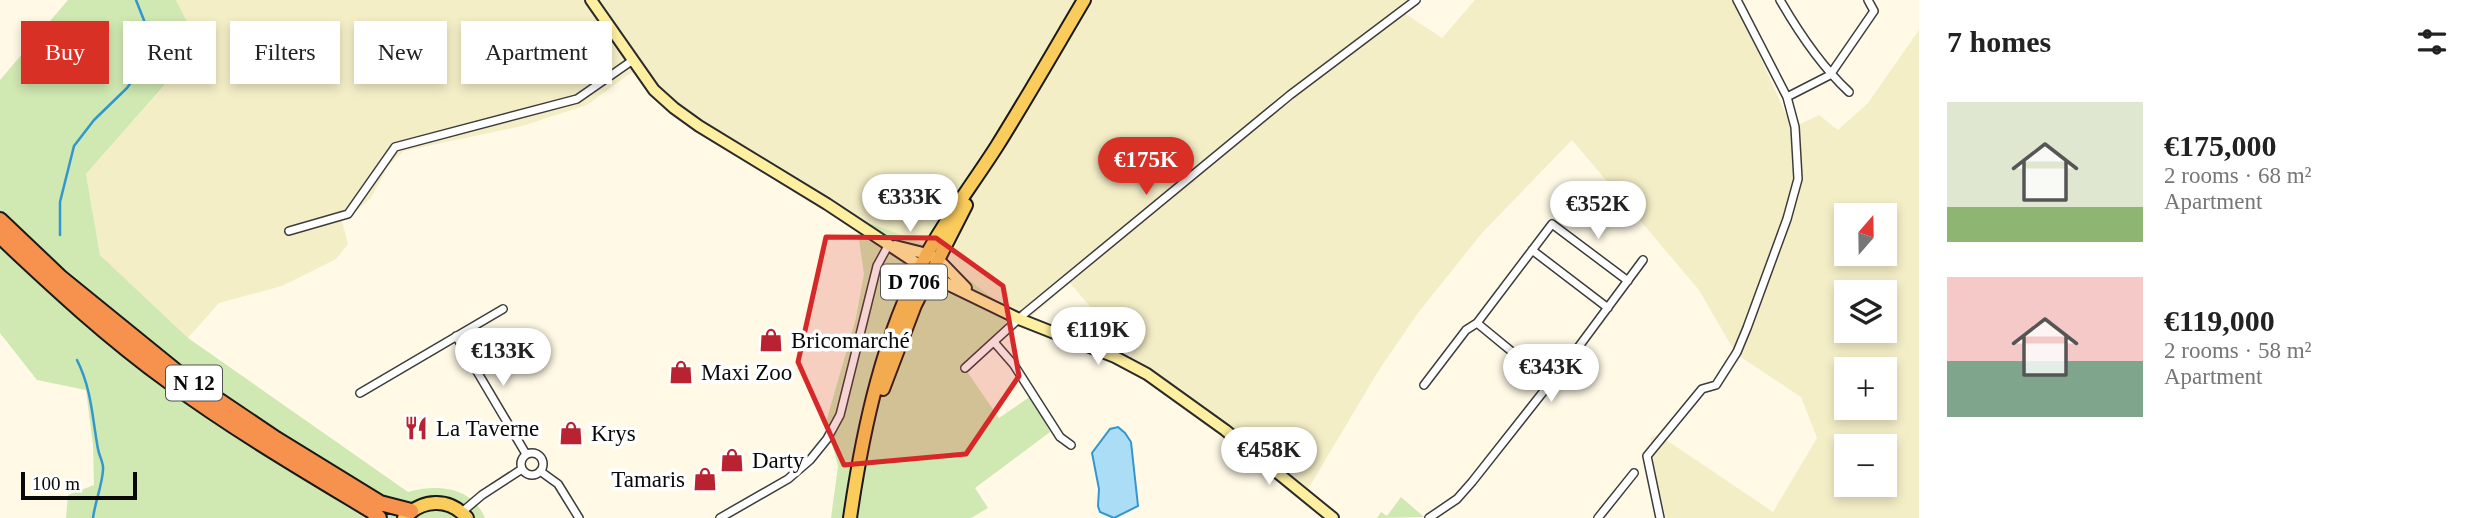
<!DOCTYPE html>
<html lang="en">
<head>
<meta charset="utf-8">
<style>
  body { margin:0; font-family:Georgia,serif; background:#f6f6f6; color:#222; height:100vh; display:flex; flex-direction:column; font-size:26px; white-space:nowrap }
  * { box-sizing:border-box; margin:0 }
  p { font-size:23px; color:#767676 }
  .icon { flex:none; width:38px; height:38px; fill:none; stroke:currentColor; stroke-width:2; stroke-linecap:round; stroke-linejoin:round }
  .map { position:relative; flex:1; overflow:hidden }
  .sheet { display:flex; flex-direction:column; background:#fff; width:560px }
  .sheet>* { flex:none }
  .top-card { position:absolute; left:21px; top:21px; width:665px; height:63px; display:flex; gap:14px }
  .needle { width:46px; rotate:20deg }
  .buttons { position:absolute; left:1834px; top:203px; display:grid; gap:14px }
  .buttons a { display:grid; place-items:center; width:63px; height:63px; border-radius:0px; background:#fff; box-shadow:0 4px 10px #0003; font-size:35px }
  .scale { position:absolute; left:21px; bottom:18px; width:116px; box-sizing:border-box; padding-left:7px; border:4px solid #090909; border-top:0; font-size:19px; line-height:24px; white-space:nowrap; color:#090909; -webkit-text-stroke:5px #fff; paint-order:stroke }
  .price { position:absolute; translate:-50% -60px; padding:0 16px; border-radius:24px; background:#fff; color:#222; font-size:23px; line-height:46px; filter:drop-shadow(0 2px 4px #0008) }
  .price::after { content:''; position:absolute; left:50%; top:42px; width:21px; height:16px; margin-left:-10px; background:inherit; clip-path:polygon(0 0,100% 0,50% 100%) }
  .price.selected { background:#d93025; color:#fff }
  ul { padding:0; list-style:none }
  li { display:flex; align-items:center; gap:21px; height:175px; padding:0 28px }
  li span { display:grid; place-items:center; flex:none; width:196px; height:140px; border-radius:0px; color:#555 }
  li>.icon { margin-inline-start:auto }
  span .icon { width:84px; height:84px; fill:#fffc; stroke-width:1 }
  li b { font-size:30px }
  h2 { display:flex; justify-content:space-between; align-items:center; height:84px; padding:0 28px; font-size:30px }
  .pill { padding:0 24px; border-radius:0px; background:#fff; box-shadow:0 4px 10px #0003; font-size:24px; line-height:63px }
  .pill.selected { background:#d93025; color:#fff }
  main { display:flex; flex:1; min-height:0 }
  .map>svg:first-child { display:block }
  .farmland { fill:#f4eec7; fill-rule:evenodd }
  .green { fill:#d0e8b1 }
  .water { fill:#abdef6; stroke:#3197ce; stroke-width:2 }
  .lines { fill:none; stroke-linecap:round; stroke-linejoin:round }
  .stream { stroke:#3197ce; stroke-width:2.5 }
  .street-casing { stroke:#3c3c3c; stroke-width:10 }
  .secondary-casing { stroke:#2b2b2b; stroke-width:14 }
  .primary-casing { stroke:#1a1a1a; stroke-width:16 }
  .highway-casing { stroke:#1a1a1a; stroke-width:18 }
  .street { stroke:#fff; stroke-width:7 }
  .secondary { stroke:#fff0a1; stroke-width:10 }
  .primary { stroke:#facc5b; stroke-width:12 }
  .highway { stroke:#f6924d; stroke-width:14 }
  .marked { fill:#d62828; fill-opacity:0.2; stroke:#d62828; stroke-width:5; stroke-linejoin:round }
  .labels { text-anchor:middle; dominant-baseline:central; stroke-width:7; stroke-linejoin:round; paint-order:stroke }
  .shield { fill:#fff; stroke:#535353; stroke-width:2 }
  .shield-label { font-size:21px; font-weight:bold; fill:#090909 }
  .poi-label { font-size:23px; fill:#090909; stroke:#fff; text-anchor:start }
</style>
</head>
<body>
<main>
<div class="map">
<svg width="1919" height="518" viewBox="0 0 1919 518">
  <rect width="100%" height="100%" fill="#fff9e6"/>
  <path class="farmland" d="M176,0H1409L1398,9L1442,38L1475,0H1732L1746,25L1792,128L1819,115L1838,130L1868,103L1919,30V518H1666L1651,462V437L1659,435L1773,512L1817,438L1801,397L1736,354L1699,290L1572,140L1482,233L1418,313L1379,370L1308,489L1231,427L1225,434L1124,367L1136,347L1094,311L1070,283L1021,326L994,346L863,222L858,233L851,226L668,111L632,72L587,105L522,126L404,151L388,166L371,198L355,212L342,221L348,244L336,259L282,286L219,303L188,338L100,255L86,174L199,47ZM1846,215H1885V254H1846ZM1846,292H1885V331H1846ZM1846,369H1885V408H1846ZM1846,446H1885V485H1846Z"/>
  <path class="green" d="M68,0H176L199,46L86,174L100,255L188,338L408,492C437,484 471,486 485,518H66L68,495L94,485L93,445L86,390L37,380L0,333V80Z
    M863,221L918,241L1011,312L994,346L966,370L999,418L1031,396L1050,432L975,488L988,508L971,518H831L838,466L826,422L856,318L864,274L858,233Z
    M1401,497L1424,517L1377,518L1381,512L1387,516Z"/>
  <path class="water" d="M1118,427L1125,433L1131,442L1138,506L1114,518L1100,512L1098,506L1099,489L1092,453L1110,429Z"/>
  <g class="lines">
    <path class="stream" d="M60,235V202L74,146L94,120L127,88L146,62L160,50L149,33L136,0
      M77,360C92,390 92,417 98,449C99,456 104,463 103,470C102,486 95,502 93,518"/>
    <g class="street-casing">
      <path id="street" d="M1780,0C1799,33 1821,66 1849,92
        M1787,97L1830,75L1874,11L1868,0
        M289,231L348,214L395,147L577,99L633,60
        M1532,250L1608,308
        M1477,323L1552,224L1628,281
        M456,336L526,454
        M994,342L1014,365L1060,437L1071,445
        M965,368L1024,314L1290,95L1416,0
        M1424,385L1466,330L1477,323L1550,383
        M360,393L503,309
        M521 464a11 11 0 1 1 22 0a11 11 0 1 1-22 0Z
        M540,471L558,484L579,518
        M462,512L482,495L522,469
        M720,518L788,479L810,460L827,439L840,415L877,266L889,244
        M1429,518L1457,499L1472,482L1577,349L1643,260
        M1598,518L1634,473
        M1660,518L1647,456L1702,389L1716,385L1737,352L1747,328L1787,219L1798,179L1795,127L1787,97L1737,0"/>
    </g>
    <g class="secondary-casing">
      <path id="secondary" d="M591,0L654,90L674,108L699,126L827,204L951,286L1019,319L1115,357L1147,374L1225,430L1333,518
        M895,246L927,254L938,259L966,288"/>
    </g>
    <g class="primary-casing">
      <path id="primary" d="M883,389L915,305L966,205
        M404,518C422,499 449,497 467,518
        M850,518C863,428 883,334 927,254C948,216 974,182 997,146C1027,98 1055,49 1084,0"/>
    </g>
    <g class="highway-casing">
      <path id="highway" d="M0,220L61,278L178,373L276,439L380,503L411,511
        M0,236C54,287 109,338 170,382C234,429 304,470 372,511L379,518"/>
    </g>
    <use href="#street" class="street"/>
    <use href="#secondary" class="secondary"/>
    <use href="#primary" class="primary"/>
    <use href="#highway" class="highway"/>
  </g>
  <path class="marked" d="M826,237L936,238L1003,286L1019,376L966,454L844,465L798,362Z"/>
  <defs>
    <g id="shop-bare" transform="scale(1.89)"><path d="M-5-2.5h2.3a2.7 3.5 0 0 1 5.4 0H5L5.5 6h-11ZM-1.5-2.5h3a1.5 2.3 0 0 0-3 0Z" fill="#b92230" stroke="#fff" stroke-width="2.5" paint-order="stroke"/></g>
    <g id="restaurant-bare" transform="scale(1.89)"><path d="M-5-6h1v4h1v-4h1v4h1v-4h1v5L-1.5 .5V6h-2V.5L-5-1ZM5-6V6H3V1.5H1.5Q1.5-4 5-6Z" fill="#b92230" stroke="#fff" stroke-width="2.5" paint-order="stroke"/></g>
  </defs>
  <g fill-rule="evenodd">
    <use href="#shop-bare" x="771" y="340"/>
    <use href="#shop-bare" x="681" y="372"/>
    <use href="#restaurant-bare" x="416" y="428"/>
    <use href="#shop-bare" x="571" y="433"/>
    <use href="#shop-bare" x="732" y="460"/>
    <use href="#shop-bare" x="705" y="479"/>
  </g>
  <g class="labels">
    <g class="shield">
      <rect x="881" y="264.5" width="66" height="35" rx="5"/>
      <rect x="166" y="365.5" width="56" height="35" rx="5"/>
    </g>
    <g class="shield-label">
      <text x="914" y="282">D 706</text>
      <text x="194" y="383">N 12</text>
    </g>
    <g class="poi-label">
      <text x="791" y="340">Bricomarché</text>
      <text x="701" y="372">Maxi Zoo</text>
      <text x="436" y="428">La Taverne</text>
      <text x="591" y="433">Krys</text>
      <text x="752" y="460">Darty</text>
      <text x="685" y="479" text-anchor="end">Tamaris</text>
    </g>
  </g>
</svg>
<div class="buttons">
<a><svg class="needle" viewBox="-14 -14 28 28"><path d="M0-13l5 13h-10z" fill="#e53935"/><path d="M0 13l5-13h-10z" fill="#767676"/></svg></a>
<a><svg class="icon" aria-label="layers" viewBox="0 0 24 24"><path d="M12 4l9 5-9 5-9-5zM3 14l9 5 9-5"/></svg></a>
<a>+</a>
<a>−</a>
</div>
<div class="scale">100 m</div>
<b class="price selected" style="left:1146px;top:197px">€175K</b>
<b class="price" style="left:910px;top:234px">€333K</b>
<b class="price" style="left:1598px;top:241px">€352K</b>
<b class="price" style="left:1098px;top:367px">€119K</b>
<b class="price" style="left:503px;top:388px">€133K</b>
<b class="price" style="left:1551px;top:404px">€343K</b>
<b class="price" style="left:1269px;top:487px">€458K</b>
<div class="top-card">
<a class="pill selected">Buy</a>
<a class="pill">Rent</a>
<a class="pill">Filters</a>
<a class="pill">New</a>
<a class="pill">Apartment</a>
</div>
</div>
<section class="sheet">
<h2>7 homes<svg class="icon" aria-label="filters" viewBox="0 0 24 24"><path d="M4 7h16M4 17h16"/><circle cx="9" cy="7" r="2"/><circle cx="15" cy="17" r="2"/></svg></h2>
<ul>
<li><span style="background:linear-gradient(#dfe7d0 75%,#8fb573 0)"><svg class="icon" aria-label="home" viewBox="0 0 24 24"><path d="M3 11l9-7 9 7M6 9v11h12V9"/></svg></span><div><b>€175,000</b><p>2 rooms · 68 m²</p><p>Apartment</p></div></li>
<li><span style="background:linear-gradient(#f6c9c9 60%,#7fa58c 0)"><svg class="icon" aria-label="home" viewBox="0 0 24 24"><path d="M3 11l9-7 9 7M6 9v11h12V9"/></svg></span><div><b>€119,000</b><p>2 rooms · 58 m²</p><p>Apartment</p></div></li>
</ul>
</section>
</main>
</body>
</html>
